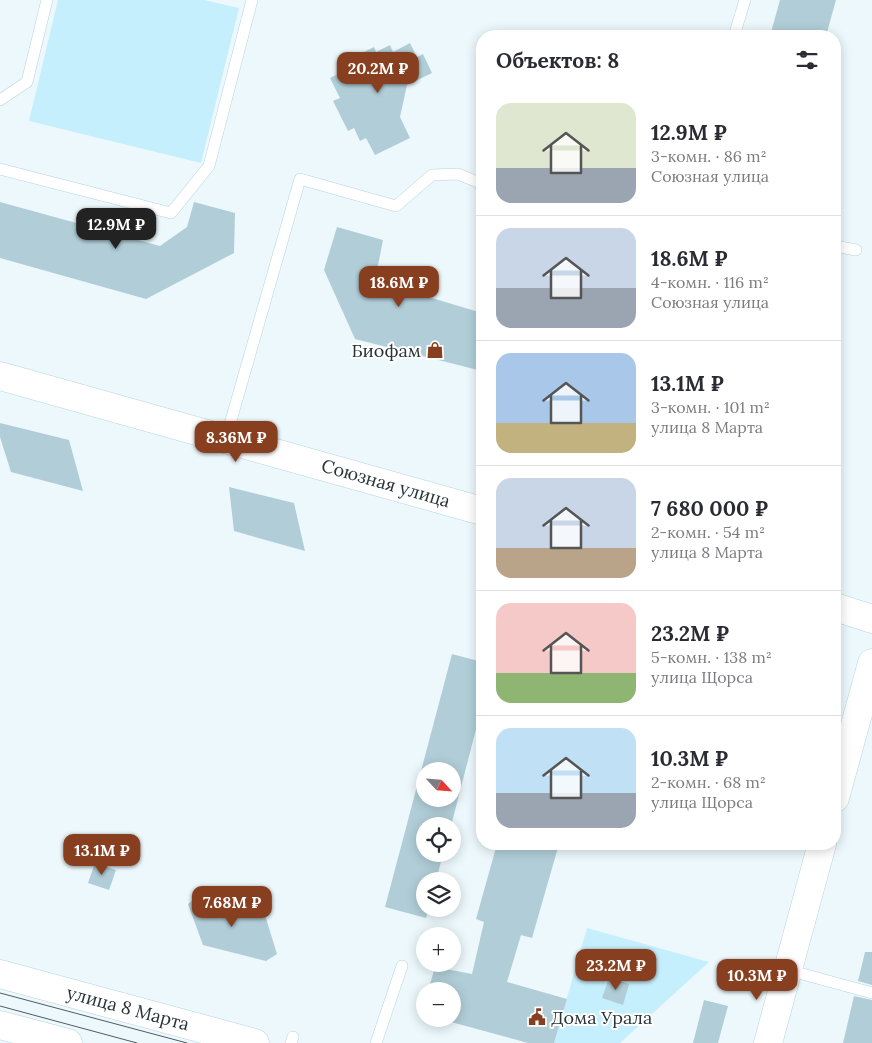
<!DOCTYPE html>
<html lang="ru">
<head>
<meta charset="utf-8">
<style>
  body { margin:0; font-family:Lora,serif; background:#f2f2f3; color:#2b2b33; height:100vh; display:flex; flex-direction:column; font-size:19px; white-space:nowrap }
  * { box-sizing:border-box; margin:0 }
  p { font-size:16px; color:#7c7c81 }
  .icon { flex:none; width:28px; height:28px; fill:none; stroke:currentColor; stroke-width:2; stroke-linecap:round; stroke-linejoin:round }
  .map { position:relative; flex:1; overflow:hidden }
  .panel { position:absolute; left:476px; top:30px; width:365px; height:820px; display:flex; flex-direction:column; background:#fff; border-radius:20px; box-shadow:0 2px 12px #0003 }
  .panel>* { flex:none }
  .needle { width:32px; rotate:116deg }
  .tools { position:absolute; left:416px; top:762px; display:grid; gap:10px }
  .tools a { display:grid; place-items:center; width:45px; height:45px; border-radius:50%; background:#fff; box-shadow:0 2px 12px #0003; font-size:25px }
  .price { position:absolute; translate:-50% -42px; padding:0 11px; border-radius:10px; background:#873f1f; color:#fff; font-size:16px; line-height:32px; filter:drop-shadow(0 1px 2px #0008) }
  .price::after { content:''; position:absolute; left:50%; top:30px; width:15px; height:11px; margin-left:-8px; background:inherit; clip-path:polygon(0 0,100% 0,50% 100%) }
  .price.on { background:#222; color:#fff }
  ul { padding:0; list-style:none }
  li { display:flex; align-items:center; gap:15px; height:125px; padding:0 20px }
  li+li { border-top:1px solid #e1e1e2 }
  li span { display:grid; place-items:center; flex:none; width:140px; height:100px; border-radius:15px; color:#555 }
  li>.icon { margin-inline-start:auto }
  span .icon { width:60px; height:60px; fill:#fffc; stroke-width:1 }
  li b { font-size:21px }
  h2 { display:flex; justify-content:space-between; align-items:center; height:60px; padding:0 20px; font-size:21px }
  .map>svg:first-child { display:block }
  .green { fill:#c5effd }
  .building { fill:#b1ced8; fill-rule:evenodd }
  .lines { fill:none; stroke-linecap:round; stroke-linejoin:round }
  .service-casing { stroke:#b6d4de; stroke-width:12 }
  .tertiary-casing { stroke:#b6d4de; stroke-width:29 }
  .secondary-casing { stroke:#b6d4de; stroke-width:29 }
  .service { stroke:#fff; stroke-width:11 }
  .tertiary { stroke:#fff; stroke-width:28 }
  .secondary { stroke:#fff; stroke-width:28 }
  .tram { stroke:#505c60; stroke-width:1 }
  .labels { text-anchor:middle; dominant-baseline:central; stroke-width:4; stroke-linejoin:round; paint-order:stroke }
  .poi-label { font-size:18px; fill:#283438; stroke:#fff; text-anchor:end }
  .street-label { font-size:18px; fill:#283438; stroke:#fff }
</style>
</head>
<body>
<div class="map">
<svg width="872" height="1043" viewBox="0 0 872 1043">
  <rect width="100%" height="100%" fill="#ecf8fc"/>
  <path class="green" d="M58,0H204L239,8L201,163L29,121Z
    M587,928L709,962L620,1043H554Z"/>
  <path class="building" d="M780,0H836L826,36H770Z
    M410,43L417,57L423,54L432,73L407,85L400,117L410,138L375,155L366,138L360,141L354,128L348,131L333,101L340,98L330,78L346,70L342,63L374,47L376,52L390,45L393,52Z
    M0,202L160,246L187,227L194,202L235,213L234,253L146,299L0,258Z
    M337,227L383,240L375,281L482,313V371L355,339L324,270Z
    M0,423L69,440L83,491L11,472L0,437Z
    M229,487L294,503L305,551L234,531Z
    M452,654L482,662V706L451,826H425V854H443L436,881H425V909H429L426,918L385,907ZM425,771H452V799H425Z
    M497,844H559L532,938L521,935L507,982L567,999L554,1043H528L440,1019H452V991H428L435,967L472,974L484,922L476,919Z
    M95,863L116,870L109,890L88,883Z
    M201,894L265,915L277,954L266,961L203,945L188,904Z
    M865,952H872V985L858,981Z
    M609,978L629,984L623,1005L602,998Z
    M854,996L872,1000V1043H843Z
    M704,1000L728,1006L718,1043H693Z"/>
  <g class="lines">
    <g class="service-casing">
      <path id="service" d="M734,36L745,0
        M0,100L27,82L47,0
        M0,169L171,213L209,166L252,0
        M835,246L856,250
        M226,438L300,179L396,206L432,175L458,174L480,183L482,189
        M788,970L872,993
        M291,1043L293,1037
        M376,1043L402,966"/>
    </g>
    <g class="tertiary-casing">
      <path id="tertiary" d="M0,376L482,511
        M835,607L872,619"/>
    </g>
    <g class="secondary-casing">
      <path id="secondary" d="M835,798L872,663
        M0,974L255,1043
        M0,1025L68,1043
        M768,1043L822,844"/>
    </g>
    <use href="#service" class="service"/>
    <use href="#tertiary" class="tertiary"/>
    <use href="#secondary" class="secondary"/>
    <path class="tram" d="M0,993L187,1043
      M0,1006L137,1043"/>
  </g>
  <defs>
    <g id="shop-bare" transform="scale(1.35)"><path d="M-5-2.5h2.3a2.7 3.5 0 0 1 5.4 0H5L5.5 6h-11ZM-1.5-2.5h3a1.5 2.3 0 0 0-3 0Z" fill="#873f1f" stroke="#fff" stroke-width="2.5" paint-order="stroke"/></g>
    <g id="civic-bare" transform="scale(1.35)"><path d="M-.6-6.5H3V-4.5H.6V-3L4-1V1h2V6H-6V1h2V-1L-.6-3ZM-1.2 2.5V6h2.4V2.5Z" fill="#873f1f" stroke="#fff" stroke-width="2.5" paint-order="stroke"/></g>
  </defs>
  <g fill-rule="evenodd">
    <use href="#shop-bare" x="435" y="350"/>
    <use href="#civic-bare" x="537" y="1017"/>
  </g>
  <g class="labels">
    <g class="poi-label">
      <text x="421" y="350">Биофам</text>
      <text x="551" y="1017" text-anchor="start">Дома Урала</text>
    </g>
    <g class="street-label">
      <text transform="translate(386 483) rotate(16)">Союзная улица</text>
      <text transform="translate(128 1008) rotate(15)">улица 8 Марта</text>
    </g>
  </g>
</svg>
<div class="tools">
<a><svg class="needle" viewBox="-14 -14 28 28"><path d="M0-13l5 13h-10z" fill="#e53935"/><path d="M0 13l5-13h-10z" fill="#7c7c81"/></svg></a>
<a><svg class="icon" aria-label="locate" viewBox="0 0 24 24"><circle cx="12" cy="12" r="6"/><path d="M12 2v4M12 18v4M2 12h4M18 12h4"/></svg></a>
<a><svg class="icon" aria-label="layers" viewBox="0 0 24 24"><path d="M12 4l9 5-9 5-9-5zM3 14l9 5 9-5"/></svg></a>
<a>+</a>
<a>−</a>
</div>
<b class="price" style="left:378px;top:94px">20.2M ₽</b>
<b class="price on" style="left:116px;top:250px">12.9M ₽</b>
<b class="price" style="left:399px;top:308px">18.6M ₽</b>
<b class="price" style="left:236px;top:463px">8.36M ₽</b>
<b class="price" style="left:102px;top:876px">13.1M ₽</b>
<b class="price" style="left:232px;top:928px">7.68M ₽</b>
<b class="price" style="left:616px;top:991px">23.2M ₽</b>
<b class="price" style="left:757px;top:1001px">10.3M ₽</b>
<section class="panel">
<h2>Объектов: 8<svg class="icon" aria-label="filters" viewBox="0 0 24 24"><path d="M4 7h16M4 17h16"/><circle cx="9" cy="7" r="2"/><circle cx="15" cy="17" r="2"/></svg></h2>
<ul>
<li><span style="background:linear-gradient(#dfe7d0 65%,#9aa5b1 0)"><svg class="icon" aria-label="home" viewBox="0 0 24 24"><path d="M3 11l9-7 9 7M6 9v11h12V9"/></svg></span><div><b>12.9M ₽</b><p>3-комн. · 86 m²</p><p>Союзная улица</p></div></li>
<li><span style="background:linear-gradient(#c9d6e8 60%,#9aa5b1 0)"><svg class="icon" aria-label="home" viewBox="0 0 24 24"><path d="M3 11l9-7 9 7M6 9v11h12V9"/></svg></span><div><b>18.6M ₽</b><p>4-комн. · 116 m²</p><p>Союзная улица</p></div></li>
<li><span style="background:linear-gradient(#a9c7e8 70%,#c2b280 0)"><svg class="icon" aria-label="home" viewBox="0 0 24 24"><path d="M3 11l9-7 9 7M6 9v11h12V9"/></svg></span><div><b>13.1M ₽</b><p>3-комн. · 101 m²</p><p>улица 8 Марта</p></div></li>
<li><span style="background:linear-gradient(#c9d6e8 70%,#b9a48a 0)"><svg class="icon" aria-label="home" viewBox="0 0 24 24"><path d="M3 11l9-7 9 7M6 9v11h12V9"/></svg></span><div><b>7 680 000 ₽</b><p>2-комн. · 54 m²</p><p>улица 8 Марта</p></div></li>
<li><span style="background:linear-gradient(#f6c9c9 70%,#8fb573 0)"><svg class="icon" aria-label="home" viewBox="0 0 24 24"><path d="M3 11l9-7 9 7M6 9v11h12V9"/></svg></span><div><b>23.2M ₽</b><p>5-комн. · 138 m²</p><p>улица Щорса</p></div></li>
<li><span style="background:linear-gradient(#bfe0f5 65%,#9aa5b1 0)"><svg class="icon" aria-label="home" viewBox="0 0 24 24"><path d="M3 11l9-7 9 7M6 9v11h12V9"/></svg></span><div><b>10.3M ₽</b><p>2-комн. · 68 m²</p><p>улица Щорса</p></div></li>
</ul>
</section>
</div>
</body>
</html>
